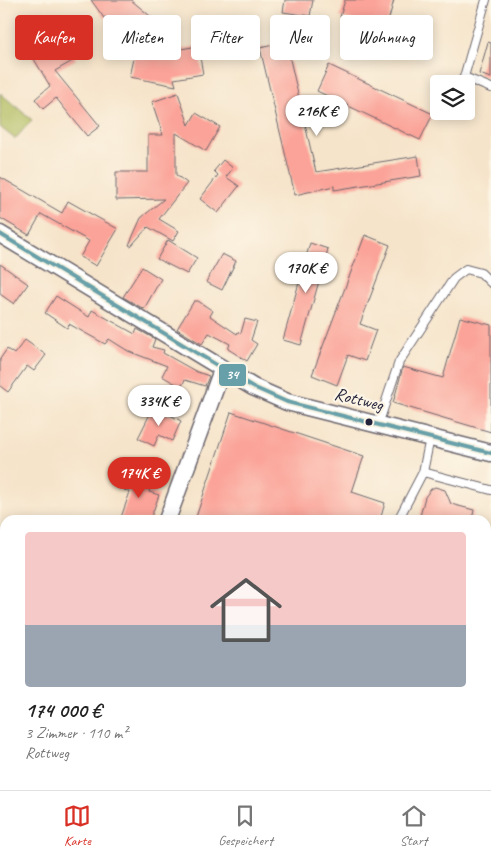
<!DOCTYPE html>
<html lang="de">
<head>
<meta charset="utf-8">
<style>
  body { margin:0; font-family:Caveat,sans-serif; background:#f2f2f2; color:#222; height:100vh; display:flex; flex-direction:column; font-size:19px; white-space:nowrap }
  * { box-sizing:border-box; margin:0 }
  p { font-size:16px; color:#767676 }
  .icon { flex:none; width:28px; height:28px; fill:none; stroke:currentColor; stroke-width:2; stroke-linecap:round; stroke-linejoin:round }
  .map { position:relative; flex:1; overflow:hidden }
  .details { position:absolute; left:0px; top:515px; width:491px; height:275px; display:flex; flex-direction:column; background:#fff; border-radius:15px 15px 0 0; box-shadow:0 2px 12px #0003 }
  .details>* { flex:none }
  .guide { position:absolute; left:15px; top:15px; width:461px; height:45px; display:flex; gap:10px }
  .buttons { position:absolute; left:430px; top:75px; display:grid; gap:10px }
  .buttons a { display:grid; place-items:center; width:45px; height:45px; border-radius:5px; background:#fff; box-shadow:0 2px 12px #0003; font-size:25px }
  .price { position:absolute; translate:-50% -42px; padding:0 11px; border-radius:18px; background:#fff; color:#222; font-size:16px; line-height:32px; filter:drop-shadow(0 1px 2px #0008) }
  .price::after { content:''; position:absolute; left:50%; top:30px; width:15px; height:11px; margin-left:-8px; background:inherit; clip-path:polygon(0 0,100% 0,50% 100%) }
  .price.on { background:#d93025; color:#fff }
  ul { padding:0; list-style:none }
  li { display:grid; align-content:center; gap:10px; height:265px; padding:0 25px }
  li+li { border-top:1px solid #e0e0e0 }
  li span { display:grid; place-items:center; height:155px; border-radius:5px; color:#555 }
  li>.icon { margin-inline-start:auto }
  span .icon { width:90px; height:90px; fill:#fffc; stroke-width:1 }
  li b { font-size:21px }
  .pill { padding:0 18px; border-radius:5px; background:#fff; box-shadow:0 2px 12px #0003; font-size:18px; line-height:45px }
  .pill.on { background:#d93025; color:#fff }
  .tab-bar { display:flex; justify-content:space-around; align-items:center; height:70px; border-top:1px solid #e0e0e0; background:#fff; font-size:14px; color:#767676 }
  .tab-bar a { display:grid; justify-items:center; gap:2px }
  .tab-bar .on { color:#d93025 }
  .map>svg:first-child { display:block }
  .green { fill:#b0bc5e; stroke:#696f4c }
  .building { fill:#fba398 }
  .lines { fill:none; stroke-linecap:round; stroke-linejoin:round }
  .service-casing { stroke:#6c666d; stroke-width:10 }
  .minor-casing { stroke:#6c666d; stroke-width:19 }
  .service { stroke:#fff; stroke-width:8 }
  .minor { stroke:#fff; stroke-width:16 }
  .bus-1-casing { stroke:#fcf5e5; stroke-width:8 }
  .bus-1 { stroke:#68a0a9; stroke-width:4 }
  .bus-dot { fill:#22223b; stroke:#fcf5e5; stroke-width:2 }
  .labels { text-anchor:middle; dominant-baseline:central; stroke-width:4.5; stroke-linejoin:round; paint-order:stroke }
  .street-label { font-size:18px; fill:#22223b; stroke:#fcf5e5 }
  .line-badge { stroke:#fcf5e5; stroke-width:2 }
  .badge-label { font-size:14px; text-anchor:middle; font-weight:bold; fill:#fff }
</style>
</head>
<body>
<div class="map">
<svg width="491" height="790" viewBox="0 0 491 790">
  <rect width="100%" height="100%" fill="#fcf5e5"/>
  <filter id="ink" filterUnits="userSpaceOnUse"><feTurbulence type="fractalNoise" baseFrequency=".02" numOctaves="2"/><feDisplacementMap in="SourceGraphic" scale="10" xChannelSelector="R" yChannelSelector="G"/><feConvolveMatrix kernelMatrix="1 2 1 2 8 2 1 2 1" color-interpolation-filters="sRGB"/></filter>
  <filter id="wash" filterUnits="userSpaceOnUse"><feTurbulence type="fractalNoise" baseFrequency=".0096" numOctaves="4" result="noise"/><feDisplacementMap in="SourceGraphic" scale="20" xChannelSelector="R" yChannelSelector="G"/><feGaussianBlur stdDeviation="1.12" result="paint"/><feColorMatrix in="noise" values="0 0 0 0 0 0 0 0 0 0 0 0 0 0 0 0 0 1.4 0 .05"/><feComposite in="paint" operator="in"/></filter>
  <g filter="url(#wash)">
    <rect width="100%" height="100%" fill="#f6e4ca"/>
    <path class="green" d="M0,93L32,120L15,139L0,127Z
      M5,598V713L0,707V602Z"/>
    <g id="blocks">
      <path class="building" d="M91,0H131L156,21L138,43L106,17L104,18Z
        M285,0H313L310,16L283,12Z
        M345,0H394L386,29L340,17Z
        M73,24L84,43L71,51L76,59L55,71L100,126L87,136L56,98L43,109L35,99L50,86L28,49L43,40L40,37L57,27L60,32Z
        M286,42L316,172L418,156L421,176L334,190V186L295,195L260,48Z
        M488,42L491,43V78L479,74Z
        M198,46L203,74L174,79L176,86L130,77L136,49L158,53Z
        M329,65L433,114L420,140L317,91Z
        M178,93L189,125L196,113L220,127L206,151L176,133V175L187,183L159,219L179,231L173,241L148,227L131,246L129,245L141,218L164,199L116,200V172H148V135H163L152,102Z
        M223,160L233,168L226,177L239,186L218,213L200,199L218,175L214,171Z
        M0,177L62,213L68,201L118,229L96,266L80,257L89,241L41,214L29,235L0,218Z
        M365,235L390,245L360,324L376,330L365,361L348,355L337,385L312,375Z
        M168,240L197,258L187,274L157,259Z
        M310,243L328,249L301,345L283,340Z
        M222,254L236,261L222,290L206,282Z
        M0,264L28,284L14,304L0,294Z
        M142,267L161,279L144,309L123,297Z
        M56,296L89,317L92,310L135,334L137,329L155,339L152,347L164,350L163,353L197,372L209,376L205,386L185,380L181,387L162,376L167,366L128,351L109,339L105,344L69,324L67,328L45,313Z
        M194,301H198L213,311L210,316L237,334L238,332L241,333L245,319L257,322L251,340L257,344L247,361L228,349L230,344L209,333L202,344L177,329Z
        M460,317L491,325V432L393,403L403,367L443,378Z
        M25,340L46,355L34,371L27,366L8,392L0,386V359L7,349L14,354Z
        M154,406L181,421L172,441L159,435L154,446L138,438Z
        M231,412L364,456L352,492L385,503L380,520H195Z
        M129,473L152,481L149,492L159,495L150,520H120L130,492L124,490Z
        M435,487L445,490L451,504L474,510L472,520H419L425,497L431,489Z"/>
    </g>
  </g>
  <g filter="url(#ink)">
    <use href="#blocks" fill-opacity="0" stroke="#6c666d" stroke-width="1"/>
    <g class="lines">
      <g class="service-casing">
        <path id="service" d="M486,0L464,77L491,88
          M378,425L399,362L454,278L466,269L481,273L491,283
          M423,472L430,438
          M398,520L423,472L491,490"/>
      </g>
      <g class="minor-casing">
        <path id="minor" d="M0,234L253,387L287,402L491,453
          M167,520L222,370
          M0,594L5,589"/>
      </g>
      <use href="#service" class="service"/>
      <use href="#minor" class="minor"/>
      <g class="bus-1-casing">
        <path id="bus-1" d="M0,234L253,387L287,402L491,453"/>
      </g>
      <use href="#bus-1" class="bus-1"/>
    </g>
  </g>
  <circle class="bus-dot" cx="369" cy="422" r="4.5"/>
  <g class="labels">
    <g class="street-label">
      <text transform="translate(359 399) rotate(14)">Rottweg</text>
    </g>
  </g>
  <rect class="line-badge" x="218" y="363" width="29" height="24" rx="5" fill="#68a0a9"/>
  <g class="badge-label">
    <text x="232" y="379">34</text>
  </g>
</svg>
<div class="buttons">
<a><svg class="icon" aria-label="layers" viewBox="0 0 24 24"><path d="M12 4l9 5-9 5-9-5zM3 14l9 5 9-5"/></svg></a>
</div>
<b class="price" style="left:317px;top:137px">216K €</b>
<b class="price" style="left:306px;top:294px">170K €</b>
<b class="price" style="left:159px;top:427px">334K €</b>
<b class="price on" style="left:139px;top:499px">174K €</b>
<div class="guide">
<a class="pill on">Kaufen</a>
<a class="pill">Mieten</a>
<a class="pill">Filter</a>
<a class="pill">Neu</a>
<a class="pill">Wohnung</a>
</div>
<section class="details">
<ul>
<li><span style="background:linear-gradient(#f6c9c9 60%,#9aa5b1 0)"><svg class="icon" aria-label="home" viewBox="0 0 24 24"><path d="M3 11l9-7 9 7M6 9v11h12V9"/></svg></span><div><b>174 000 €</b><p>3 Zimmer · 110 m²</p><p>Rottweg</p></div></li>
</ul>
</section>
</div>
<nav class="tab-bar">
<a class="on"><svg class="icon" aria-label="map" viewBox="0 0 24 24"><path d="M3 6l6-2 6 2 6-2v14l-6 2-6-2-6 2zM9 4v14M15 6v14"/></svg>Karte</a>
<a><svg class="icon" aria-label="saved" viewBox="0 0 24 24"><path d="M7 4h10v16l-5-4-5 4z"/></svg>Gespeichert</a>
<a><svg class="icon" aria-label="home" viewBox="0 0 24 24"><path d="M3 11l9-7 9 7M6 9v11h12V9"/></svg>Start</a>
</nav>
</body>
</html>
